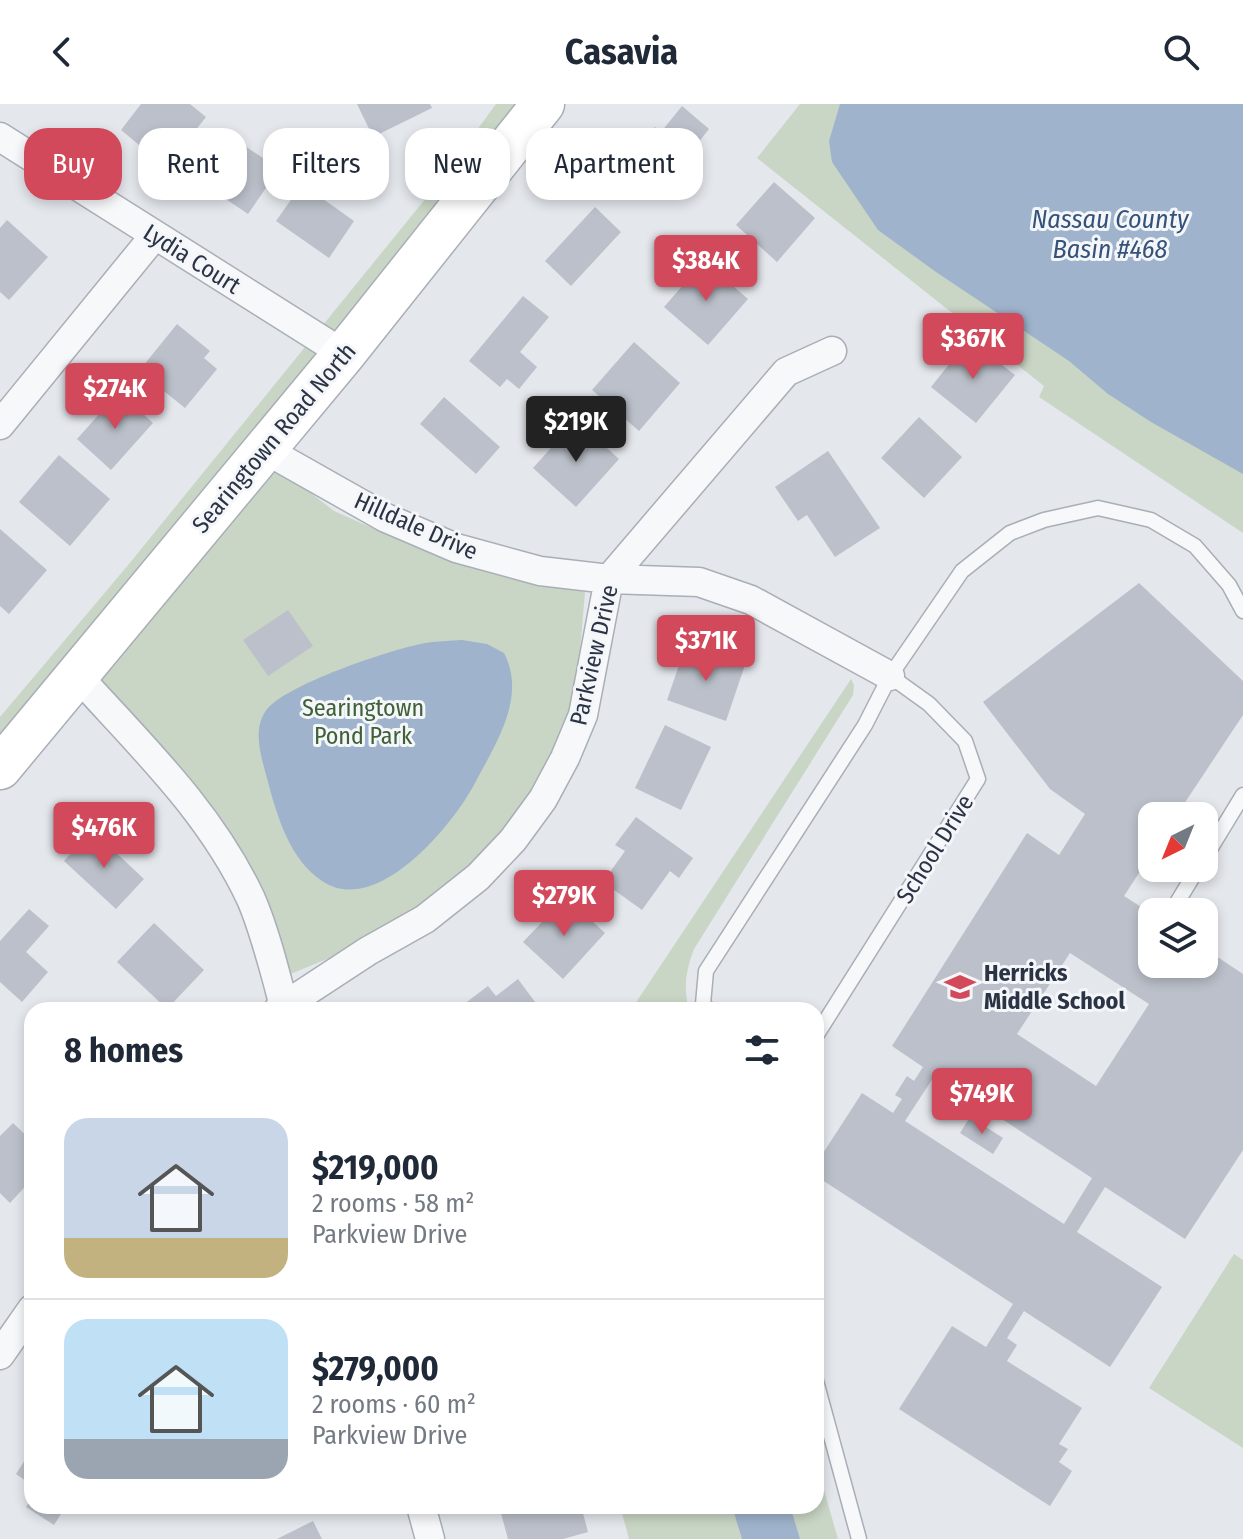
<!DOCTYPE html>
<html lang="en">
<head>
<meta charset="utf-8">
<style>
  body { margin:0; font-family:"Fira Sans Condensed",sans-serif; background:#f6f6f7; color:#1f2937; height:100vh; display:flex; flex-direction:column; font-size:30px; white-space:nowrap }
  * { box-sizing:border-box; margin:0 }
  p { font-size:26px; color:#747a83 }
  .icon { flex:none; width:44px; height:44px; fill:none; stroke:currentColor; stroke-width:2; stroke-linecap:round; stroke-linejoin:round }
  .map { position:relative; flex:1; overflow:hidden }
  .details { position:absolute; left:24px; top:898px; width:800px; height:512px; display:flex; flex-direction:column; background:#fff; border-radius:24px; box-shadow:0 4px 12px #0003 }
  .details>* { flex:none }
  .hud { position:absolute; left:24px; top:24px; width:800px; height:72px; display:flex; gap:16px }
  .needle { width:52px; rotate:223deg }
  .tools { position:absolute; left:1138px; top:698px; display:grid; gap:16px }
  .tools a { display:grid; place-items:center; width:80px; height:80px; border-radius:16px; background:#fff; box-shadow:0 4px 12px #0003; font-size:40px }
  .price { position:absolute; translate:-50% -68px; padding:0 18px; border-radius:8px; background:#d1495b; color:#fff; font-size:26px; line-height:52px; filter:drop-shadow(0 2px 4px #0008) }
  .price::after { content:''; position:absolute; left:50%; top:48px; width:24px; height:18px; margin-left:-12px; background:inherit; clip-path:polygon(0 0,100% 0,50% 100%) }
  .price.active { background:#222; color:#fff }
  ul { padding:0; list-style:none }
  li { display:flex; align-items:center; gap:24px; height:200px; padding:0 40px }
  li+li { border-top:2px solid #e0e1e3 }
  li span { display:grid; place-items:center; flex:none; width:224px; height:160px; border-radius:24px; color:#555 }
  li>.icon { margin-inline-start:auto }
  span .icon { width:96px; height:96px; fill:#fffc; stroke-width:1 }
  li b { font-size:34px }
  h2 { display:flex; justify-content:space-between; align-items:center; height:96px; padding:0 40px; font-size:34px }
  .chip { padding:0 28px; border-radius:24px; background:#fff; box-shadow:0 4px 12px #0003; font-size:28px; line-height:72px }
  .chip.active { background:#d1495b; color:#fff }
  header { display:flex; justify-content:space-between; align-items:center; height:104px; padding:0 40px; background:#fff; font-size:36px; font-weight:700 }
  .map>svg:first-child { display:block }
  .green { fill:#c9d6c5 }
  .water { fill:#9fb4cc }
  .building { fill:#bbc0ca; fill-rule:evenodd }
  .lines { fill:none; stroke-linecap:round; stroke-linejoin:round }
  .service-casing { stroke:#a9aeb7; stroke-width:17 }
  .minor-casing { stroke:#a9aeb7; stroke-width:31 }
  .secondary-casing { stroke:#a9aeb7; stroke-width:45 }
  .service { stroke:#f7f8fa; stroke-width:14 }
  .minor { stroke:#f7f8fa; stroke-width:28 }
  .secondary { stroke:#fff; stroke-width:42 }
  .labels { text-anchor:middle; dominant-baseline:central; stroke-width:6; stroke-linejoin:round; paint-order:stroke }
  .street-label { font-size:24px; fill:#2b3445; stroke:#f4f6f9 }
  .park-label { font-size:24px; fill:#3f6138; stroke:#f4f6f9 }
  .poi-label { font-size:24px; font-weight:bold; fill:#2b3445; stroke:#f4f6f9; text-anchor:start }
  .water-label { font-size:26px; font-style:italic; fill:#34527a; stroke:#f4f6f9 }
</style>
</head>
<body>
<header><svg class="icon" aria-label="back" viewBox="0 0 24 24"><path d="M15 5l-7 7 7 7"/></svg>Casavia<svg class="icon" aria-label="search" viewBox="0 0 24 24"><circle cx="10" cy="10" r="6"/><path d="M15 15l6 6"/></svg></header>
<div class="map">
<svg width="1243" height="1435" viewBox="0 0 1243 1435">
  <rect width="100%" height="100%" fill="#e4e7ec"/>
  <path class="green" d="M496,0H548L262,351L334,407L422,446L585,488L575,605L527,703L477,764L359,842L288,871L267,807L80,571L0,669V613L129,460L439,78Z
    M800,0H1243V429L1039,293L1044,282L757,54Z
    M851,575L854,581L853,591L694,845C686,866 683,884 689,906H631Z
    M1234,1150L1243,1156V1344L1149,1284Z
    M816,1358L838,1435H629L620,1402H816Z"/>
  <path class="water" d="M840,0H1243V370L1151,318L1108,290L1069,257L936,168L878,126L832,58L829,37Z
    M462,536L487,540L504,549C527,593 496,639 475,679C453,721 377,814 322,777C290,756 277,712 268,678C262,655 252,628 265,608C282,581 393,545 425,539C437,537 450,537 462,536Z
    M732,1402H790L800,1435H742Z"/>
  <path class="building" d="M141,0H190L206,13L180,46L157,28L144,45L121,26Z
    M357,0H430L432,4L373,33Z
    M682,2L709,25L661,86L627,59L655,23L661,28Z
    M226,29L279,65L248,110L196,75Z
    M774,78L815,114L777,158L736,121Z
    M302,80L354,117L329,154L276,117Z
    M595,103L621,128L571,182L545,157Z
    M7,116L48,153L9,196L0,188V124Z
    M704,157L748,195L708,241L664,203Z
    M523,192L549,213L520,248L537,263L519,285L507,275L500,283L469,257Z
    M177,220L210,247L204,254L217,265L185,304L139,267Z
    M969,235L1015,271L976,319L931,283Z
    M634,238L680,279L639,327L592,286Z
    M119,288L153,319L111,366L77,335Z
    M444,293L500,343L476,370L420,320Z
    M919,313L962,353L924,394L881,354Z
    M576,316L619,355L576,403L533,364Z
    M828,347L880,424L835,453L807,411L798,417L775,383Z
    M59,351L110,395L70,442L19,398Z
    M0,425L47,466L9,510L0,502Z
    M1139,479L1243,577V611L1176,712H1152V749L1124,792L1152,810V860H1204V844L1243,870V1046L1185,1135L1105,1083L1077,1128L1162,1183L1110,1263L1024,1207L1007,1234L1017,1241L1007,1257L1082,1304L1059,1340L1068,1345L1059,1358L1072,1367L1050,1402L899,1305L952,1222L986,1243L1013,1200L816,1072V1060L862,989L893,1009L902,995L895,991L907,972L914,977L923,963L892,942L1027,729L1059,751L1085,710L1050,685L983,598ZM1070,849L1149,900L1096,982L1017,930ZM935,971L1092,1074L1064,1120L905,1017Z
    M288,506L313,542L268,572L243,536Z
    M686,541L745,561L726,617L667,596Z
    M665,621L711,643L681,706L635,684Z
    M636,713L693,754L679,774L670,767L642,806L603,778L625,747L615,741Z
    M92,726L144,775L116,805L64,757Z
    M566,793L605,829L563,875L523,838Z
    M29,805L49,822L26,848L48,868L22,898L0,878V837Z
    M154,819L204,866L167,905L117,858Z
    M518,875L541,906H456L488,882L496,892Z
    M970,1013L1003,1034L993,1050L960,1029Z
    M13,1019L32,1037V1075L10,1099L0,1089V1032Z
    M32,1345V1381L16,1370Z
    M32,1394V1402H66L54,1421L26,1403Z
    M499,1402H581L588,1428L563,1435H508Z
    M313,1417L322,1435H277Z"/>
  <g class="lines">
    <g class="service-casing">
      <path id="service" d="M1204,755L1243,691
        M1178,797L1198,764
        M709,906L703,900L706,867L865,621L890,572L962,467L1010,429L1044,416L1098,404L1151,416L1195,442L1229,481L1243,507
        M816,932L978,675L965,637L929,600L890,572
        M816,1277L859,1435"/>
    </g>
    <g class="minor-casing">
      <path id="minor" d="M0,33L344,250
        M0,321L155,131
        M264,345L386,414L456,444L540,467L609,475L699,478L751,496L890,572
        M76,570C140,641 210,707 251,795C265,827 276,872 285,906
        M278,906L368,847L425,815L478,773L513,736L543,695L565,654L583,611L609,475L786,268L832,247
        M0,1251L32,1205
        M421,1402L430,1435"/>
    </g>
    <g class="secondary-casing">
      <path id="secondary" d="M0,664L344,250L543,0"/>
    </g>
    <use href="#service" class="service"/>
    <use href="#minor" class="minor"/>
    <use href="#secondary" class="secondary"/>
  </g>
  <defs>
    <g id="school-bare" transform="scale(2.4)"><path d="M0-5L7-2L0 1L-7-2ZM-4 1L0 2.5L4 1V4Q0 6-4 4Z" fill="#d1495b" stroke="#f4f6f9" stroke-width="2.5" paint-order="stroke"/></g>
  </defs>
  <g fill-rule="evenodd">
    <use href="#school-bare" x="960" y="883"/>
  </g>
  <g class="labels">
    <g class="street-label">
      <text transform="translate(192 155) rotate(32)">Lydia Court</text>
      <text transform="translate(274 334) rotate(-50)">Searingtown Road North</text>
      <text transform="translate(416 422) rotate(24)">Hilldale Drive</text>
      <text transform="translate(594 551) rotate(-77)">Parkview Drive</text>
      <text transform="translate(935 745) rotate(-58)">School Drive</text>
    </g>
    <g class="park-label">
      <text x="363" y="604">Searingtown<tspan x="363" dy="28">Pond Park</tspan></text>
    </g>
    <g class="poi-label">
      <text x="984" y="869">Herricks<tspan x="984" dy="28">Middle School</tspan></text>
    </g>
    <g class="water-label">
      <text x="1110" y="115">Nassau County<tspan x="1110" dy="30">Basin #468</tspan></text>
    </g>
  </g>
</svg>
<div class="tools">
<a><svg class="needle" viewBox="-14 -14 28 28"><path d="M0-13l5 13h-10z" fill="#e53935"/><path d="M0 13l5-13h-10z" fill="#747a83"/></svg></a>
<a><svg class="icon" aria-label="layers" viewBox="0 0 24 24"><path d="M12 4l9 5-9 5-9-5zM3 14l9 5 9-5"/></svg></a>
</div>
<b class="price" style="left:706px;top:199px">$384K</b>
<b class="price" style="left:973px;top:277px">$367K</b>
<b class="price" style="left:115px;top:327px">$274K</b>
<b class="price active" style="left:576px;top:360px">$219K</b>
<b class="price" style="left:706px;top:579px">$371K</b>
<b class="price" style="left:104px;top:766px">$476K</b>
<b class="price" style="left:564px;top:834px">$279K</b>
<b class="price" style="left:982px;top:1032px">$749K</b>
<div class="hud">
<a class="chip active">Buy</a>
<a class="chip">Rent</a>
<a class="chip">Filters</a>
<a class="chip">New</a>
<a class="chip">Apartment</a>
</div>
<section class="details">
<h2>8 homes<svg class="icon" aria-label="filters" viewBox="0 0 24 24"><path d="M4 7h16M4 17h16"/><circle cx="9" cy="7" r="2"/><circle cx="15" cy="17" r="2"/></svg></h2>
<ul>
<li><span style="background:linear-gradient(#c9d6e8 75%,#c2b280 0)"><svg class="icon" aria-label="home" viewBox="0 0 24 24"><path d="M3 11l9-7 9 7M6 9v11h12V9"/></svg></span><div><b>$219,000</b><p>2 rooms · 58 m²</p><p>Parkview Drive</p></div></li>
<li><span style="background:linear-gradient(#bfe0f5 75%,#9aa5b1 0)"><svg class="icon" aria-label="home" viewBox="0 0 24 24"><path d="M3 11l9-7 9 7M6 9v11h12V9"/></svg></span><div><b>$279,000</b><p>2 rooms · 60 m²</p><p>Parkview Drive</p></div></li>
</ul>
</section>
</div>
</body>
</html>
